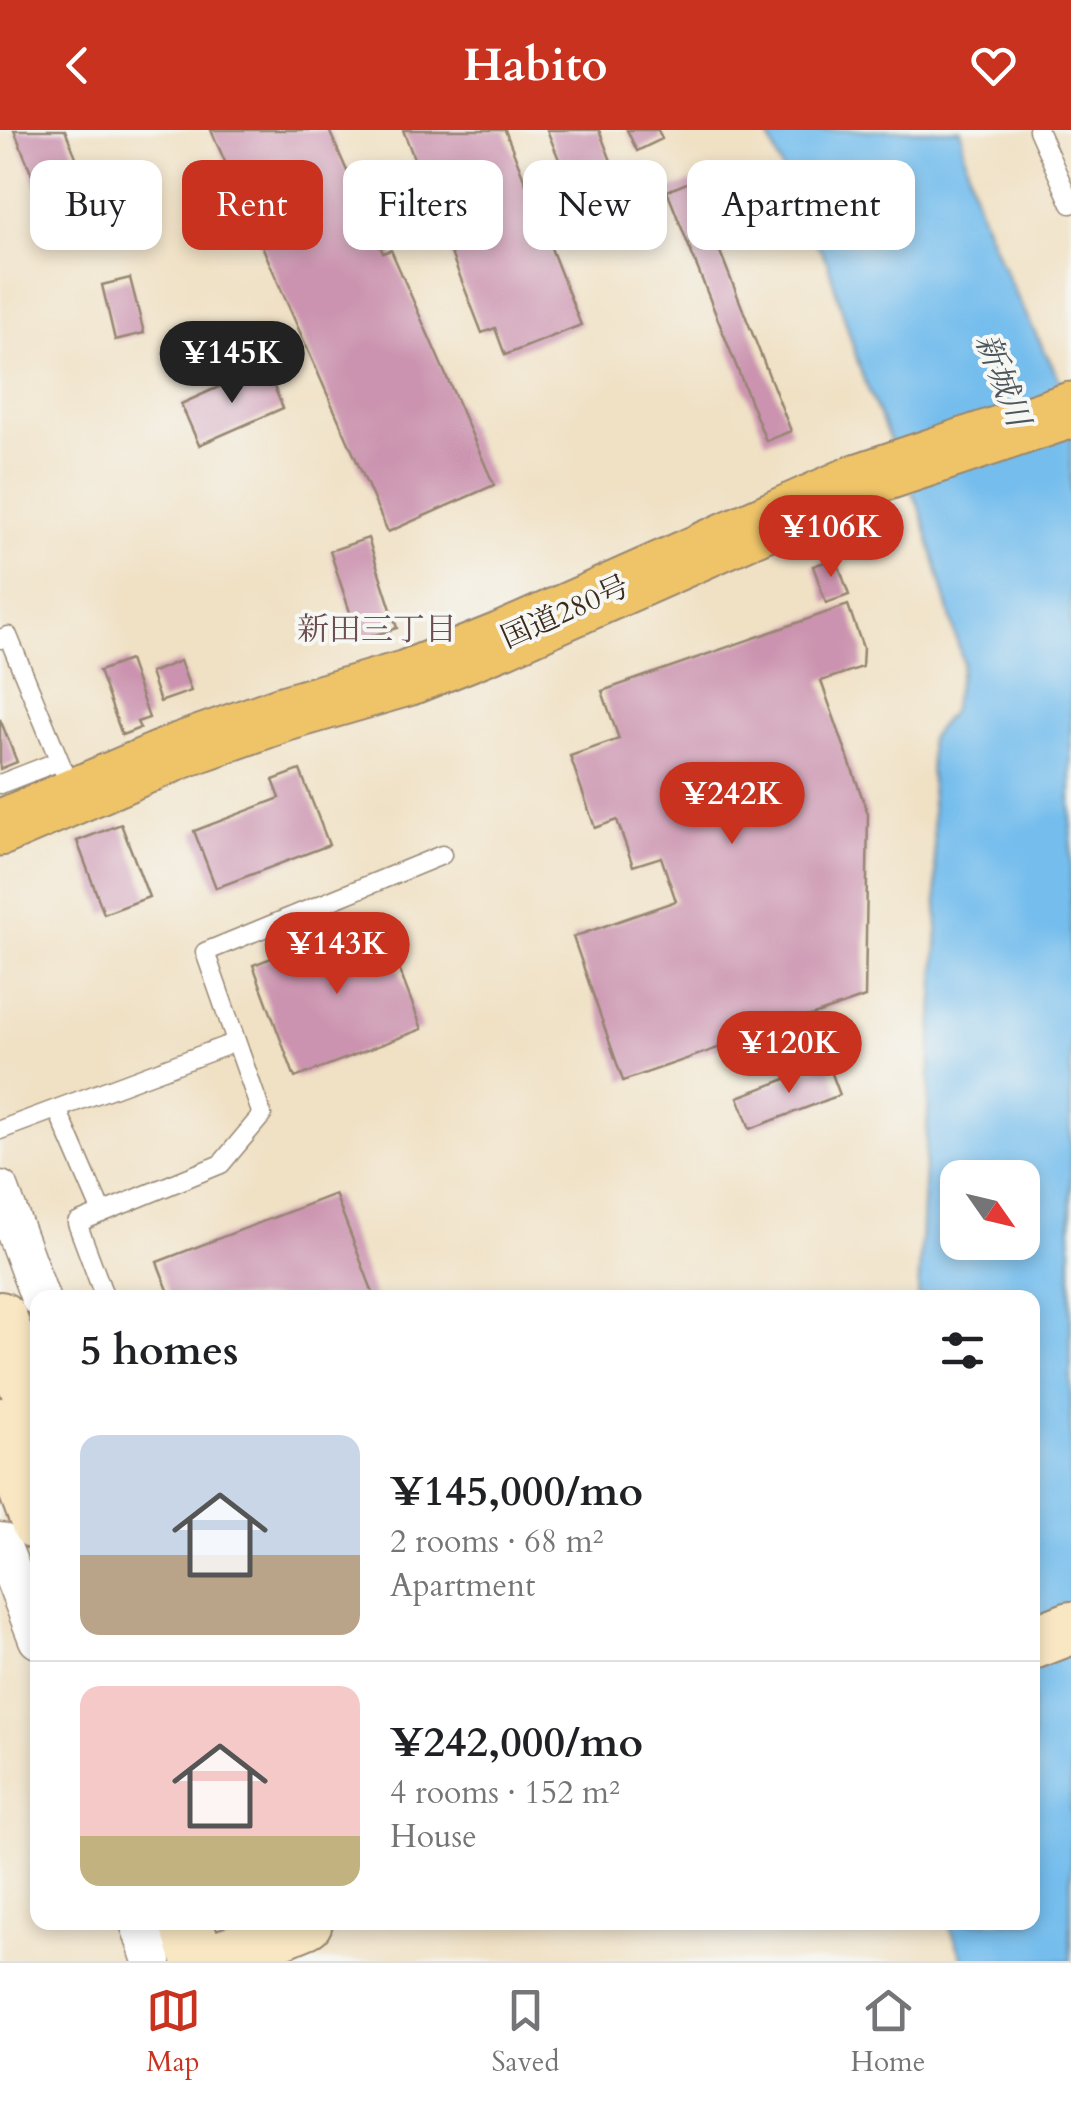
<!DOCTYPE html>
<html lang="en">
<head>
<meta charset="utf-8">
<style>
  body { margin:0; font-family:Cardo,"Noto Serif JP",serif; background:#f2f2f2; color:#202124; height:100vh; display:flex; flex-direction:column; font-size:38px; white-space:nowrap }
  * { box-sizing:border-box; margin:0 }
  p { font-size:32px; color:#757577 }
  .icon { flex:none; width:55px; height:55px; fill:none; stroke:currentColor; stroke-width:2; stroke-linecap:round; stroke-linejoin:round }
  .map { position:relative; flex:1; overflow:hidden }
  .side { position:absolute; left:30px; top:1160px; width:1010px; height:640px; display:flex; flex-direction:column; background:#fff; border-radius:20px; box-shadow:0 5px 15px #0003 }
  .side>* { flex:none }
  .guide { position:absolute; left:30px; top:30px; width:1012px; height:90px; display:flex; gap:20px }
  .needle { width:65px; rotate:124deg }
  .buttons { position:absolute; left:940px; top:1030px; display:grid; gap:20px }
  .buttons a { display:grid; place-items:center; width:100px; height:100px; border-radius:20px; background:#fff; box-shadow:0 5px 15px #0003; font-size:50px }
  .price { position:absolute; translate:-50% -85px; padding:0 22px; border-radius:35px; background:#c8321e; color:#fff; font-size:32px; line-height:65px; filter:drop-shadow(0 2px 5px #0008) }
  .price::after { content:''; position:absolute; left:50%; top:60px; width:30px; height:22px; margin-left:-15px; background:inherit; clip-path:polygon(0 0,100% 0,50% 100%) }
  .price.on { background:#222; color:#fff }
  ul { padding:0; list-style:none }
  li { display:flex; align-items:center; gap:30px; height:250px; padding:0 50px }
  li+li { border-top:2px solid #e0e0e0 }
  li span { display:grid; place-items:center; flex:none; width:280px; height:200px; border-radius:20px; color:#555 }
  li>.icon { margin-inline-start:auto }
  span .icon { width:120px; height:120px; fill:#fffc; stroke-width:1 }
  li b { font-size:42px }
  h2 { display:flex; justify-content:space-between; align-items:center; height:120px; padding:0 50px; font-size:42px }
  .chip { padding:0 35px; border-radius:20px; background:#fff; box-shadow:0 5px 15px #0003; font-size:35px; line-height:90px }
  .chip.on { background:#c8321e; color:#fff }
  header { display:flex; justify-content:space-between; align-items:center; height:130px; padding:0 50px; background:#c8321e; color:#fff; font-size:45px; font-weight:700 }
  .dock { display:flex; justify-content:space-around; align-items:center; height:140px; border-top:2px solid #e0e0e0; background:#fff; font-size:28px; color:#757577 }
  .dock a { display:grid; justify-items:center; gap:5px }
  .dock .on { color:#c8321e }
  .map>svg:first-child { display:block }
  .water { fill:#75bded; stroke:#587486; stroke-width:2.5; fill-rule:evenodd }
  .building { fill:#cb93af }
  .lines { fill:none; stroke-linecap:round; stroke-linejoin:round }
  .lane-casing { stroke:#968672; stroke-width:21 }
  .street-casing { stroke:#968672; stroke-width:41 }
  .secondary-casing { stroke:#968672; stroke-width:56 }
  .highway-casing { stroke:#968672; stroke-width:59 }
  .lane { stroke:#fff; stroke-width:18 }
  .street { stroke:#fff; stroke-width:38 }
  .secondary { stroke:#f9e7c3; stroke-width:52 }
  .highway { stroke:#efc469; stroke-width:55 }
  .labels { text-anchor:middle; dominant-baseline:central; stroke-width:8; stroke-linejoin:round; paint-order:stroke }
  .street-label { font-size:30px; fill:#3b2a1e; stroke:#f6f6f2 }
  .water-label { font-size:32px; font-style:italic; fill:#4c565c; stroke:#f6f6f2 }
  .neighbourhood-label { font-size:32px; fill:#6d4f51; stroke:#f6f6f2 }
</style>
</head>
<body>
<header><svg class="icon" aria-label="back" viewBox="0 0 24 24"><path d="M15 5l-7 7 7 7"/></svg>Habito<svg class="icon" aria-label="heart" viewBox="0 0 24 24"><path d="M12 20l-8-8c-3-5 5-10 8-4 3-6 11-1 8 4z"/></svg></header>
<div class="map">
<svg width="1071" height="1831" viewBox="0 0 1071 1831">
  <rect width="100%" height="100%" fill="#f6f6f2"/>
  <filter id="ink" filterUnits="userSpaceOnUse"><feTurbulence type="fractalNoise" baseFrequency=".01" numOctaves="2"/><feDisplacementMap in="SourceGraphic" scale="20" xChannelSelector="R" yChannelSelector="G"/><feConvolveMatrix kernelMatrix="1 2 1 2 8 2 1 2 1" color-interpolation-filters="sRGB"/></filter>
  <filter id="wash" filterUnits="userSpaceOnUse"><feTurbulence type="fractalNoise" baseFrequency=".0048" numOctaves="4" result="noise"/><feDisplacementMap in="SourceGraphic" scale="40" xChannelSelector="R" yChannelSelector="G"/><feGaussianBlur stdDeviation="2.25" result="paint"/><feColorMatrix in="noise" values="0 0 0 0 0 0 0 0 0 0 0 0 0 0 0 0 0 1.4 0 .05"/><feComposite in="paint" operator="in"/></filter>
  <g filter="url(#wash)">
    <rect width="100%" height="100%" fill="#f0e1c5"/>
    <path class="water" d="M766,0H961C972,96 1028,186 1071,272V1831H964L950,1797L951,1792H1032V1168L918,1167L938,797L929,609L951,582L963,533L922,384L862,245L827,131L804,93ZM958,1048H1022V1112H958Z"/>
    <g id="blocks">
      <path class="building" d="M14,0H65L85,49L41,67Z
        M211,0H329L383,123L391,120L494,355L388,402Z
        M403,0H505L581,195L505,225L495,198L482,203Z
        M547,0H599L615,41L571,59Z
        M627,0H658L662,9L637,21Z
        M692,51L791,301L766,311L667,61Z
        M130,148L144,203L115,210L102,155Z
        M265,236L283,278L199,315L181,274Z
        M368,408L397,498L359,510L330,421Z
        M836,428L849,465L826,473L813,436Z
        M848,475L863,518L862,537L821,551L868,684L865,867L623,951L573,807L676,771L661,727L633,736L617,690L595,698L570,626L619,609L602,561Z
        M129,530L149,588L137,592L140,598L122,605L99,541Z
        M180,531L191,561L160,572L150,543Z
        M0,589L17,632L0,639Z
        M300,640L329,715L216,758L194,701L280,668L273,650Z
        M121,694L149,767L104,784L77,711Z
        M379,787L422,899L295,948L253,835Z
        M828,933L840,965L750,999L738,967Z
        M335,1064L375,1168H171L157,1132Z"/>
    </g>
  </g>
  <g filter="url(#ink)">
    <use href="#blocks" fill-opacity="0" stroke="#968672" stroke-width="2.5"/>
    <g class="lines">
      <g class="lane-casing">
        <path id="lane" d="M1038,0L1071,74
          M0,509L8,506L72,661
          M0,654L59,631
          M57,979L102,1083
          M0,1000L236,912
          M105,1168L77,1093L221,1034L262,985L205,822L442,725"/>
      </g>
      <g class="street-casing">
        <path id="street" d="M0,1060L40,1168
          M0,1412L38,1509
          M139,1792L152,1831"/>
      </g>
      <g class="secondary-casing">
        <path id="secondary" d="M0,1188L38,1288
          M0,1294L38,1394
          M1032,1513L1071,1498
          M186,1792L199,1831
          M212,1831L306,1792"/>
      </g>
      <g class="highway-casing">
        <path id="highway" d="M0,698L182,620L283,584L407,548L502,510L860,351L1071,280"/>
      </g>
      <use href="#lane" class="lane"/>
      <use href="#street" class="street"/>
      <use href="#secondary" class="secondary"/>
      <use href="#highway" class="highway"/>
    </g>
  </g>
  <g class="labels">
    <g class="street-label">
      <text transform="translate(565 482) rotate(-24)">国道280号</text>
    </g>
    <g class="water-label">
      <text transform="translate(1002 250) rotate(69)">新城川</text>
    </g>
    <g class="neighbourhood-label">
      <text x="377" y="500">新田三丁目</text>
    </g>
  </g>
</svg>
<div class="buttons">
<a><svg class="needle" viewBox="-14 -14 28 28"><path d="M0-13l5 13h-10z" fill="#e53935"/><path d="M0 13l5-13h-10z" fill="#757577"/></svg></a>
</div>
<b class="price on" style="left:232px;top:276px">¥145K</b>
<b class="price" style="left:831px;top:450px">¥106K</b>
<b class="price" style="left:732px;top:717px">¥242K</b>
<b class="price" style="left:337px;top:867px">¥143K</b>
<b class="price" style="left:789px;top:966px">¥120K</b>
<div class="guide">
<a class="chip">Buy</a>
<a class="chip on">Rent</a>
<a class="chip">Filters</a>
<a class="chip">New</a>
<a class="chip">Apartment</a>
</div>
<section class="side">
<h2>5 homes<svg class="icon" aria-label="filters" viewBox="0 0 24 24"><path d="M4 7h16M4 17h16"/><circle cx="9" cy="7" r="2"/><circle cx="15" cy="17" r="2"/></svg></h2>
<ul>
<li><span style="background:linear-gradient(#c9d6e8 60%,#b9a48a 0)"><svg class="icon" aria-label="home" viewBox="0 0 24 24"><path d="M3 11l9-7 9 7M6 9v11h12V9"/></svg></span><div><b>¥145,000/mo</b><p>2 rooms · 68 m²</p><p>Apartment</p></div></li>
<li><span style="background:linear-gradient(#f6c9c9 75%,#c2b280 0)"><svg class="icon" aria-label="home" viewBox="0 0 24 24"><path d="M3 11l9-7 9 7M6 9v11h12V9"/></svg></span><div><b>¥242,000/mo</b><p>4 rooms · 152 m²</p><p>House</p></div></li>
</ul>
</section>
</div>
<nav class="dock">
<a class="on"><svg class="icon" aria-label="map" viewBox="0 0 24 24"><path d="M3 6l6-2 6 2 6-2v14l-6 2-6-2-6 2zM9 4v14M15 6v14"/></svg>Map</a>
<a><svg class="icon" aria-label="saved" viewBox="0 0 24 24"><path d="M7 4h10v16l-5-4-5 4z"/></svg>Saved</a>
<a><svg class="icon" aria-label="home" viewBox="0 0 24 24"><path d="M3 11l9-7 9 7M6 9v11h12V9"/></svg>Home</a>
</nav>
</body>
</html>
